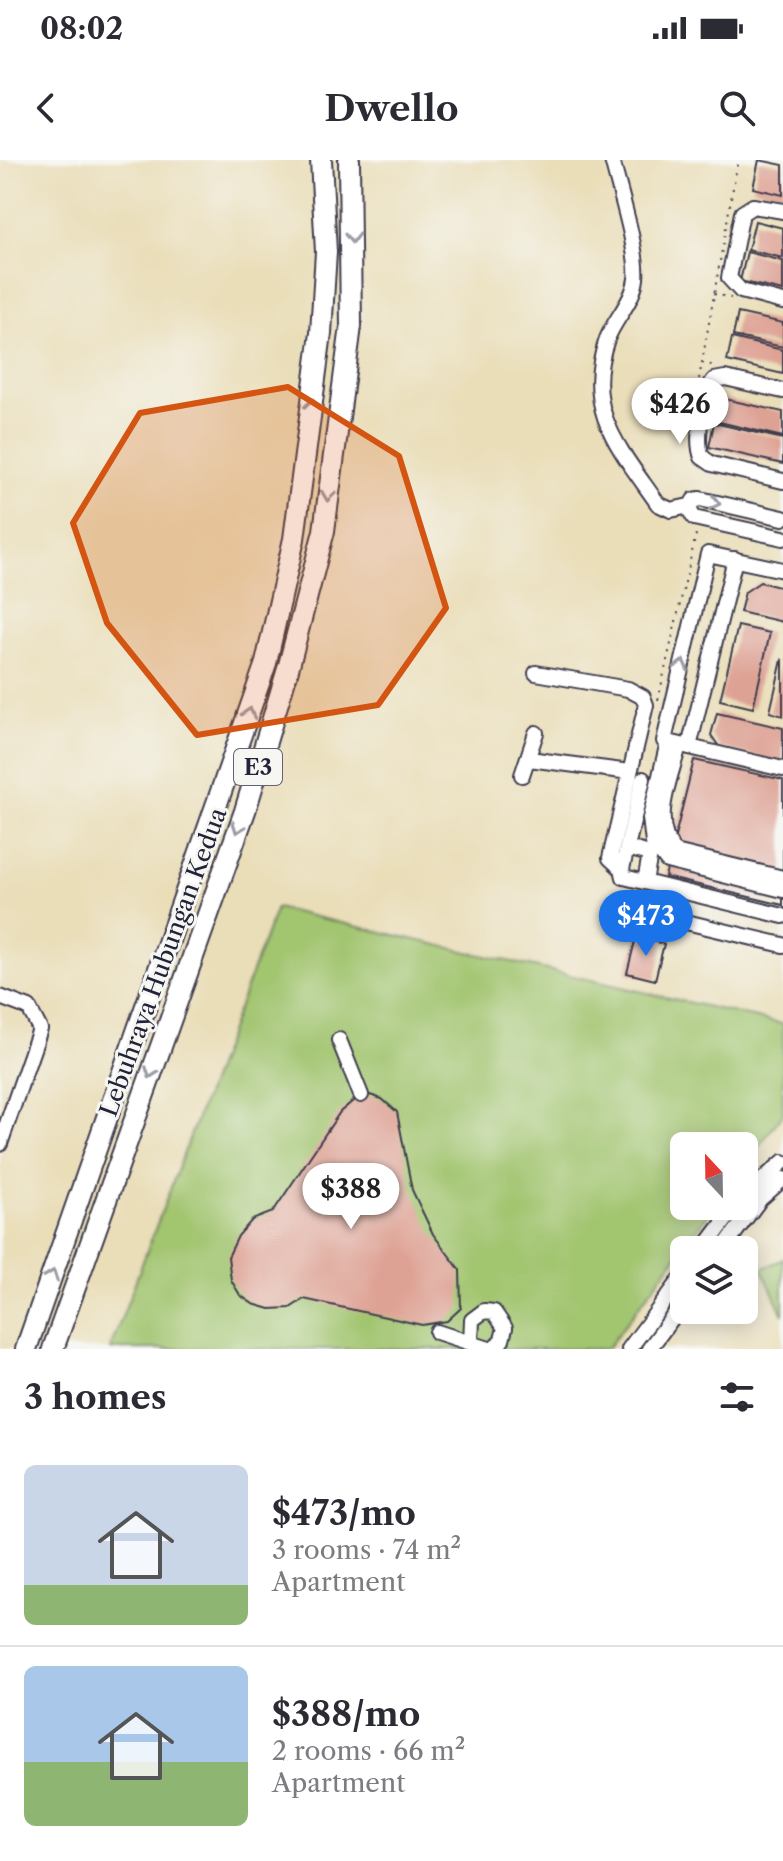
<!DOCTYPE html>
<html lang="en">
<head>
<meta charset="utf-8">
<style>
  body { margin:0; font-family:"Libre Caslon Text",serif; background:#f7f7f7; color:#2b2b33; height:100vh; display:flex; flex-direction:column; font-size:30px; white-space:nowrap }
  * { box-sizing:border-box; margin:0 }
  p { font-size:26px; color:#7c7c81 }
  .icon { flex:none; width:44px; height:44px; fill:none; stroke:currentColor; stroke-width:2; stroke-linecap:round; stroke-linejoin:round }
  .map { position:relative; height:1189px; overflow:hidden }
  .panel { display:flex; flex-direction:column; background:#fff; flex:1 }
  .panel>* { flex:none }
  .needle { width:52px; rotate:338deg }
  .fabs { position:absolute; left:670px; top:972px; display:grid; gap:16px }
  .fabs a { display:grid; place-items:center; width:88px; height:88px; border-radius:12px; background:#fff; box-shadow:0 4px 20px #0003; font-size:40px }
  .price { position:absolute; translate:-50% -68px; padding:0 18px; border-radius:28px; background:#fff; color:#222; font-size:26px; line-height:52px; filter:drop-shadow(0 2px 4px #0008) }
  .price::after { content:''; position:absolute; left:50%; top:48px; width:24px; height:18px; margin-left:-12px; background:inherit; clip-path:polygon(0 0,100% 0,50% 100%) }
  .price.active { background:#1a73e8; color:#fff }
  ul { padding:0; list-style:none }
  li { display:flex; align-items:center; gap:24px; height:200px; padding:0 24px }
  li+li { border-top:2px solid #e1e1e2 }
  li span { display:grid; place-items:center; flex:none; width:224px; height:160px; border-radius:12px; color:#555 }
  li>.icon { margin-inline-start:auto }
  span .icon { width:96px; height:96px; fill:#fffc; stroke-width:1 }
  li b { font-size:34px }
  h2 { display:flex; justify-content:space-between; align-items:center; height:96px; padding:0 24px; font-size:34px }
  .status { display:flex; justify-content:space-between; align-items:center; height:56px; padding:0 40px; background:#fff; direction:ltr }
  .status svg { height:22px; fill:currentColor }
  header { display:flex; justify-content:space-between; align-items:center; height:104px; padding:0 24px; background:#fff; font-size:36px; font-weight:800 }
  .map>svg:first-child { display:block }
  .green { fill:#a2c56f; stroke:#627455; stroke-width:2 }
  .building { fill:#dea294 }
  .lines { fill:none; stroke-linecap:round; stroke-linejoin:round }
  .minor-casing { stroke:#403e4e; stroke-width:18 }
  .highway-casing { stroke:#403e4e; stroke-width:24 }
  .path { stroke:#403e4e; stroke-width:2; stroke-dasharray:2 6; stroke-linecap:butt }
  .minor { stroke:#fff; stroke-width:14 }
  .highway { stroke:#fff; stroke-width:20 }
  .oneway { stroke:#9c9ca7 }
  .marked { fill:#d45411; fill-opacity:0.2; stroke:#d45411; stroke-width:6; stroke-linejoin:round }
  .labels { text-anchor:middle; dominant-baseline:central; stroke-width:6; stroke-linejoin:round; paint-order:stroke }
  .shield { fill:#f6f6f2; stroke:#626272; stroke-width:2 }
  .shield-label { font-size:22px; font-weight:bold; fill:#22223b }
  .street-label { font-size:24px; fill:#22223b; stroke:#f6f6f2 }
</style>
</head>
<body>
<div class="status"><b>08:02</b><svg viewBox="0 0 49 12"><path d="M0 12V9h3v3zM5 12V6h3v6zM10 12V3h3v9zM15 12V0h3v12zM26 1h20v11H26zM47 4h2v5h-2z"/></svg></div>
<header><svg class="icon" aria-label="back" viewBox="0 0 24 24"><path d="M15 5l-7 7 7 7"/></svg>Dwello<svg class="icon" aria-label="search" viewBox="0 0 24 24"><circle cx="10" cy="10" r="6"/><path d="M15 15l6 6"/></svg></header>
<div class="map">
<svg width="783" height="1189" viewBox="0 0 783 1189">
  <rect width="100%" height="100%" fill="#f6f6f2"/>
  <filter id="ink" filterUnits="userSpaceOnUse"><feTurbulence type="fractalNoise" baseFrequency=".0125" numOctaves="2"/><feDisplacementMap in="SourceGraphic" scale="16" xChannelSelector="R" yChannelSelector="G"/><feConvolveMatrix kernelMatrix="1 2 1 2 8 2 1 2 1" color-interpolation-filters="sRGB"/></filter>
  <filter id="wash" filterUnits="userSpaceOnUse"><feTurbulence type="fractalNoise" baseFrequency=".006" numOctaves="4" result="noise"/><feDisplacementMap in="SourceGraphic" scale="32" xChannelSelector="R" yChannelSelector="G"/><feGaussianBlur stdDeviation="1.8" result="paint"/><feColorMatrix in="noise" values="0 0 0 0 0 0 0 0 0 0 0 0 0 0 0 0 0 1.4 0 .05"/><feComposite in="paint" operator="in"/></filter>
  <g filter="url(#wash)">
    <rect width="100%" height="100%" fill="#eadeb9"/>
    <path class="green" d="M276,748L783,864V954L744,1006V986H684V1046H714L607,1189H110Z
      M783,1099V1155L762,1109Z"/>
    <g id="blocks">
      <path class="building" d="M759,0L783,5V35L753,28Z
        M755,61L783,68V98L748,90Z
        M747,92L783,101V131L740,121Z
        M738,153L783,163V187L733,176Z
        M732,178L783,190V214L727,201Z
        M720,238L783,252V277L715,261Z
        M714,263L783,279V304L709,287Z
        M760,422L783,428V462L740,452L745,432Z
        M738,466L770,473L753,548L720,540Z
        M782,500L783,501V556L770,552Z
        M717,553L783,568V602L720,588L711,575Z
        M694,600L783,620V745L665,717Z
        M636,777L664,784L655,820L627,813Z
        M370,935L382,939L397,952L412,1030L433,1074L460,1110L461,1148L447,1161L422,1165L304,1139L290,1148L270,1149L253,1144L240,1135L231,1120L228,1097L238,1076L252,1060L273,1052L340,952L353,941Z"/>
    </g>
  </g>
  <g filter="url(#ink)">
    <use href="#blocks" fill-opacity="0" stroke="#403e4e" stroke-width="2"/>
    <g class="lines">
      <g class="minor-casing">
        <path id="minor" d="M612,0C619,29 639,92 636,119C633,142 615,158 607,179C582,250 620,289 658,344L671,350L689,346
          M783,51L753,46L742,53L729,118L741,131L783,142
          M783,231L725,218L714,220C702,234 695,280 702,297L712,304L783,321
          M783,358L700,339L694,340L689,349L694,358L783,378
          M783,410L708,394L664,581L783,609
          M536,513L628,529L643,537L646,545L610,698L622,709
          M668,582L650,658L653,683L667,701L783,730
          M679,585C671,618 649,663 675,692L783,718
          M689,587L735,399
          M529,599L630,612
          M522,615L536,573
          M643,619L622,709L624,717L783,756
          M627,688L650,694L645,722
          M686,762L783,785
          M0,837L29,848L40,869L0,984
          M339,880L361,935
          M744,1036L783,1002
          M703,1090L736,1046
          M722,1090L760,1039L783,1019
          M437,1172L489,1189
          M471,1183L472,1160L484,1151L494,1152L505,1168L502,1180L494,1189
          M629,1189L684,1115
          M649,1189L684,1142"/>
      </g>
      <g class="highway-casing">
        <path id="highway" d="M26,1189L266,503L294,379L321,173L326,92L321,0
          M53,1189L245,651L288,509L324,371L351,166L349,0"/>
      </g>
      <path class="path" d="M714,134L731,138
        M702,203L715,206
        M699,219L738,0
        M658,540L697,370"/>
      <use href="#minor" class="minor"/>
      <use href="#highway" class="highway"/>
    </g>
    <defs><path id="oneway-chevron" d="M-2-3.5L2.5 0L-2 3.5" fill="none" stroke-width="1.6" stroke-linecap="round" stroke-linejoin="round" transform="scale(2)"/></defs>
    <g class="oneway">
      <use href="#oneway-chevron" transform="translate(352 78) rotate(89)"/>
      <use href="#oneway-chevron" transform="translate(312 244) rotate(-82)"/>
      <use href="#oneway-chevron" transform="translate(328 336) rotate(97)"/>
      <use href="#oneway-chevron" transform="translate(715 343) rotate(13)"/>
      <use href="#oneway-chevron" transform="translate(682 505) rotate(-77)"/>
      <use href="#oneway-chevron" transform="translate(249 553) rotate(-72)"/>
      <use href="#oneway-chevron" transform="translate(238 668) rotate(110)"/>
      <use href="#oneway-chevron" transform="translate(151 913) rotate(110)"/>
      <use href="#oneway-chevron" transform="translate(52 1115) rotate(-70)"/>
    </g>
  </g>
  <path class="marked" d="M288,227L399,296L446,448L378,545L197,575L107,463L73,363L140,253Z"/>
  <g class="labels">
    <rect class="shield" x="234" y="589" width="48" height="36" rx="6"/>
    <g class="shield-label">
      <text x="258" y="607">E3</text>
    </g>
    <g class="street-label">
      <text transform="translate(163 802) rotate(-70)">Lebuhraya Hubungan Kedua</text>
    </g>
  </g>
</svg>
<div class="fabs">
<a><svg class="needle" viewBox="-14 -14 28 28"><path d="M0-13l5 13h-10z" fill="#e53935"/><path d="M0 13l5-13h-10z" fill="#7c7c81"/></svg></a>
<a><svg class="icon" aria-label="layers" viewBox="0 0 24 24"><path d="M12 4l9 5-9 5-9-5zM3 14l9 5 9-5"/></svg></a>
</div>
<b class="price" style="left:680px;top:286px">$426</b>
<b class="price active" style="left:646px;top:798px">$473</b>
<b class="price" style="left:351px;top:1071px">$388</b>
</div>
<section class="panel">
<h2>3 homes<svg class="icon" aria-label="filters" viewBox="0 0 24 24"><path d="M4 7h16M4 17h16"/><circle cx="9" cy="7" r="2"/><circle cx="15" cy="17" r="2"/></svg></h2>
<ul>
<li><span style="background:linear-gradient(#c9d6e8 75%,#8fb573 0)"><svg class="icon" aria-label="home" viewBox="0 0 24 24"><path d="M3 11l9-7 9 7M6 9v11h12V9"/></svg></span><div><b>$473/mo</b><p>3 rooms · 74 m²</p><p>Apartment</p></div></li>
<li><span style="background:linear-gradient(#a9c7e8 60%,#8fb573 0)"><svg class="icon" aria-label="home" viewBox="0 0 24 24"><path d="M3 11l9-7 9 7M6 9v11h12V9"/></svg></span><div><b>$388/mo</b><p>2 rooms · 66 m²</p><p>Apartment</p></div></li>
</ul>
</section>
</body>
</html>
